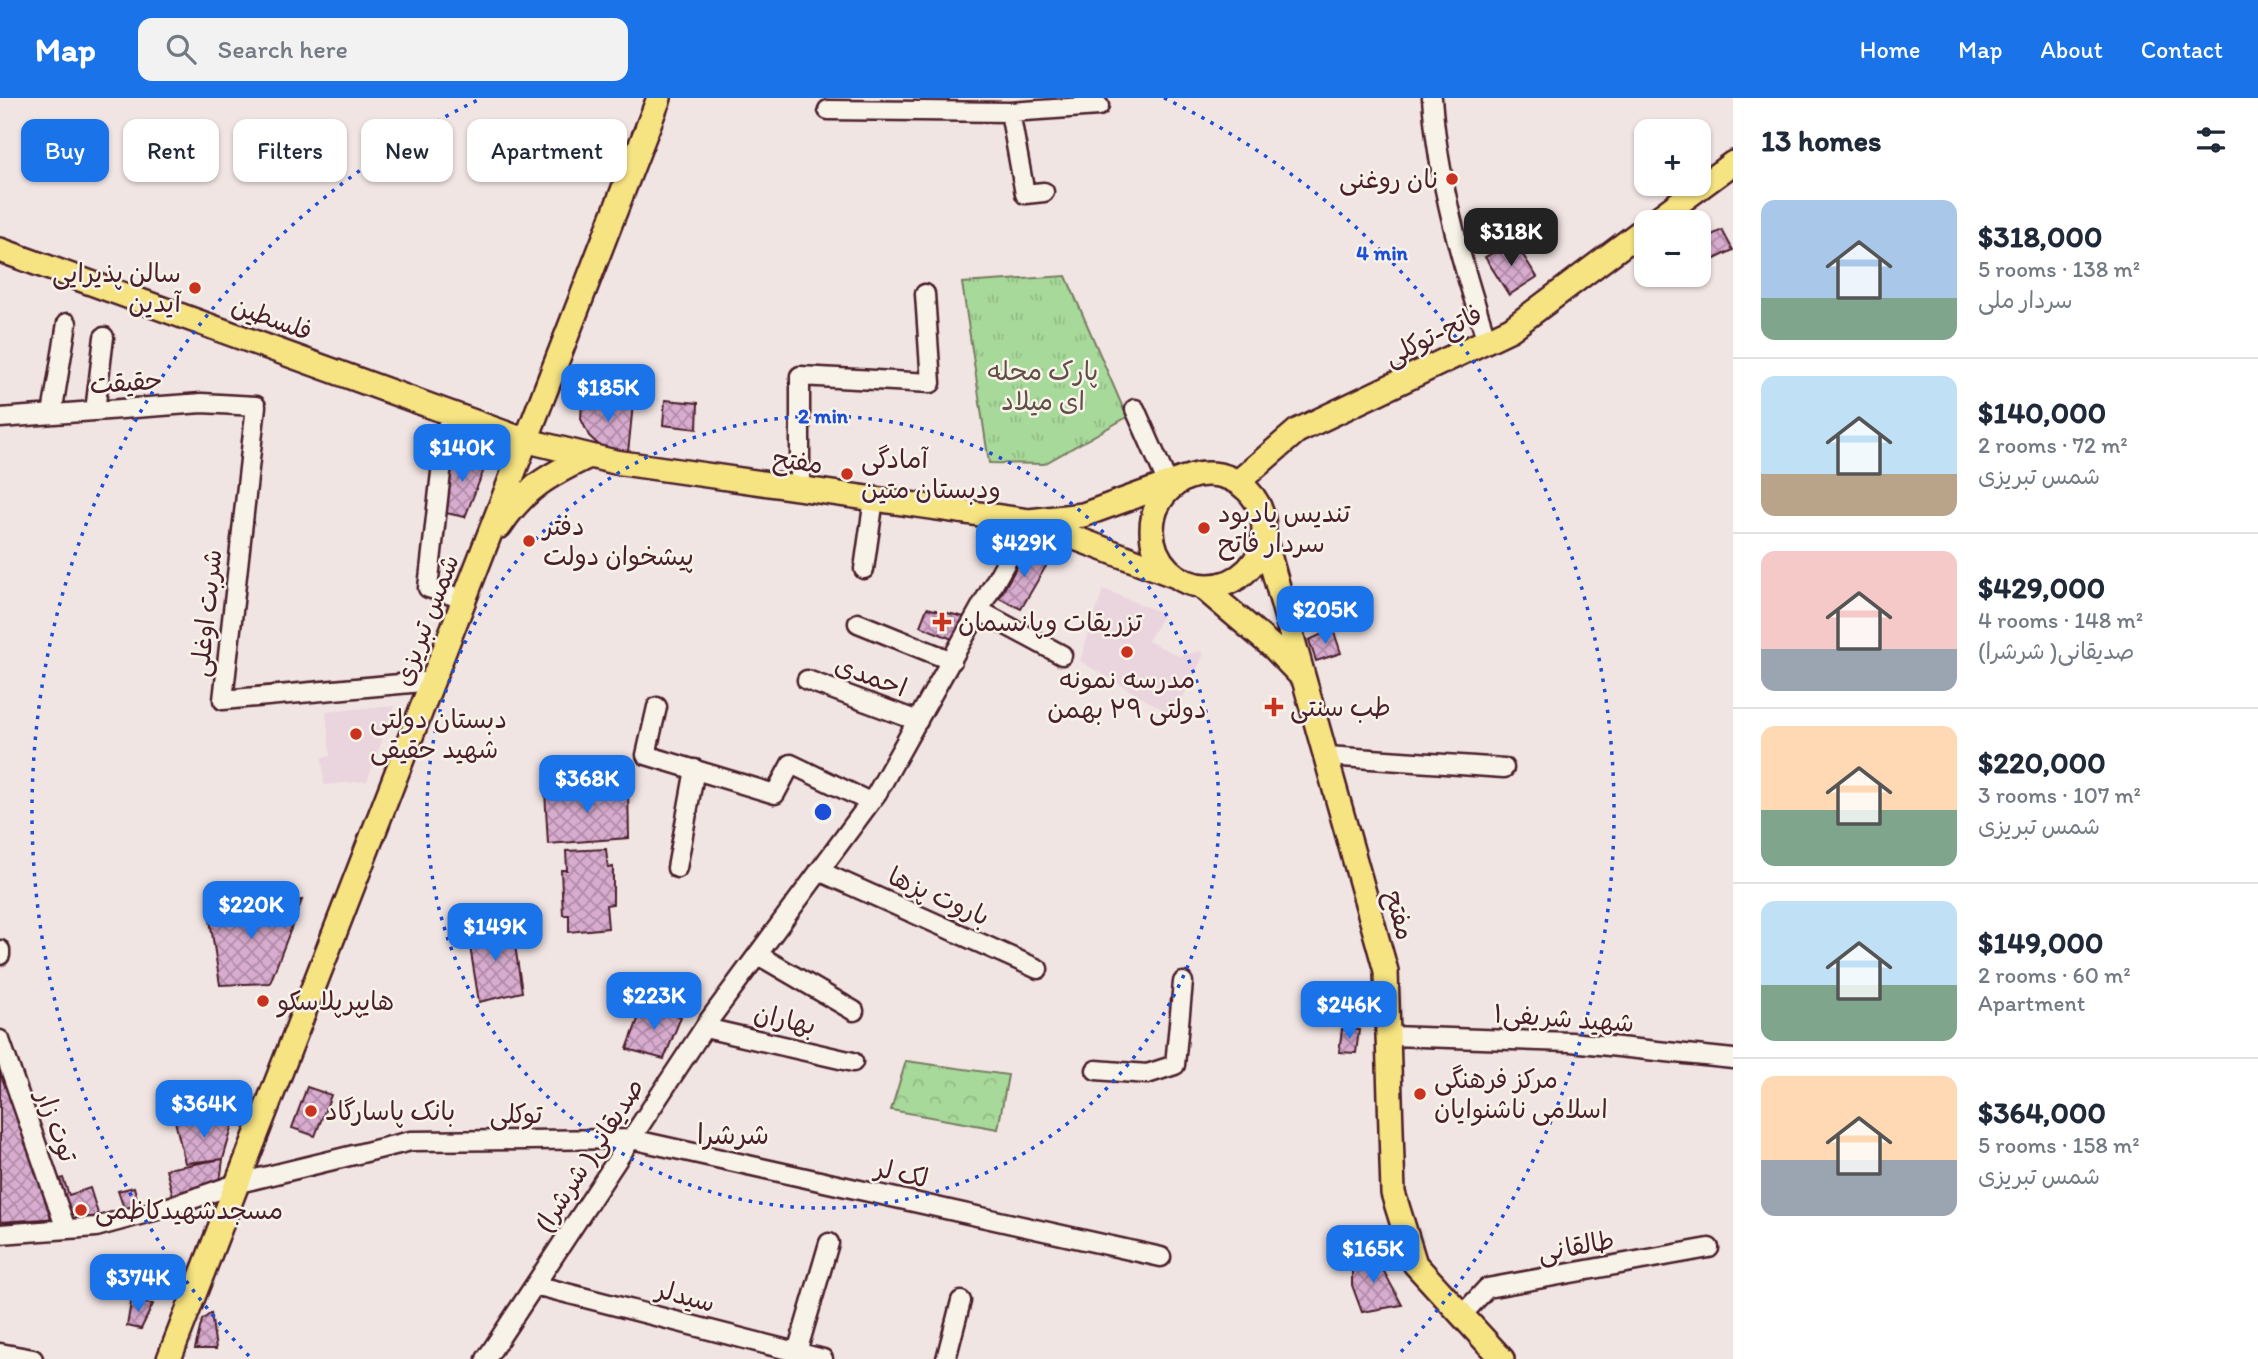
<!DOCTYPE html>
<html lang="en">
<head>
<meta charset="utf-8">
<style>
  body { margin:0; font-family:Itim,"Playpen Sans Arabic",sans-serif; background:#f2f2f3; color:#1f2937; height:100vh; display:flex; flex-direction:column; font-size:26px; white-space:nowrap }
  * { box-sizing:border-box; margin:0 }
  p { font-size:23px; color:#747a83 }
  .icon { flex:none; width:38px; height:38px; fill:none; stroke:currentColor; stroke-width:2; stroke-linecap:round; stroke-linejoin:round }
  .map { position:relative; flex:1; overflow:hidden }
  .details { display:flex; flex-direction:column; background:#fff; width:525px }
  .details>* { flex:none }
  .hud { position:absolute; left:21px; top:21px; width:665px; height:63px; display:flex; gap:14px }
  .tools { position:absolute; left:1634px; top:21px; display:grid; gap:14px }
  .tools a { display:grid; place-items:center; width:77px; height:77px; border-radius:14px; background:#fff; box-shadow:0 2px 5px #0004; font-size:35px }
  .price { position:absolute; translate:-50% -60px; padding:0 16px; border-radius:14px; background:#1a73e8; color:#fff; font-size:23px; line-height:46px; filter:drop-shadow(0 2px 4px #0008) }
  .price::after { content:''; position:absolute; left:50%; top:42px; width:21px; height:16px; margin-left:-10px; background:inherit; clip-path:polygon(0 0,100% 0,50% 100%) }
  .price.active { background:#222; color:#fff }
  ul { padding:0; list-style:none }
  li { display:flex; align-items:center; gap:21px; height:175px; padding:0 28px }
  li+li { border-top:2px solid #e0e1e3 }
  li span { display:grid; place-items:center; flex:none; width:196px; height:140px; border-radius:14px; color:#555 }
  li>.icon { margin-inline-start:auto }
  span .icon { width:84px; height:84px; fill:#fffc; stroke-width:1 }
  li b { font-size:30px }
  h2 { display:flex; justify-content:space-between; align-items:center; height:84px; padding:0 28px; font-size:30px }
  .chip { padding:0 24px; border-radius:14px; background:#fff; box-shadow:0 2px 5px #0004; font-size:24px; line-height:63px }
  .chip.active { background:#1a73e8; color:#fff }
  header { display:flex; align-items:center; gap:42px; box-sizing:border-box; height:98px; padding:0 35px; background:#1a73e8; color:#fff }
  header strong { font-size:33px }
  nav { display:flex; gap:38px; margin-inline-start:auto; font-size:24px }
  .search { width:490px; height:63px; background:#f2f2f3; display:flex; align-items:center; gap:18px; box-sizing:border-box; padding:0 24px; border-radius:14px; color:#747a83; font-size:26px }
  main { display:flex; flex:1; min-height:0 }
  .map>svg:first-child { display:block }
  .built { fill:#ead4dd }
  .forest { fill:url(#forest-crowns); stroke:#787c62; stroke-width:2 }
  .park { fill:url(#park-tufts); stroke:#787c62; stroke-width:2 }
  .building { fill:url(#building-cross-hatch); stroke:#4a1f2b; stroke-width:2 }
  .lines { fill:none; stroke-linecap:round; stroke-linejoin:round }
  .minor-casing { stroke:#4a1f2b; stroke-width:23 }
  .major-casing { stroke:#4a1f2b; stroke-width:28 }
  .minor { stroke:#f7f3e8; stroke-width:18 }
  .major { stroke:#f6e381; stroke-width:23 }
  .ring { fill:none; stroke:#1d4ed8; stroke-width:3.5; stroke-dasharray:3.5 7 }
  .poi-dot { fill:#c8321e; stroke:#f7f3e8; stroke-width:2.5 }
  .labels { text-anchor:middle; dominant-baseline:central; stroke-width:5; stroke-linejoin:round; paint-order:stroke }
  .poi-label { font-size:26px; fill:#4a1f2b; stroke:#f7f3e8; text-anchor:start }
  .street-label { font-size:26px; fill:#4a1f2b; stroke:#f7f3e8 }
  .park-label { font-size:26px; fill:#614e47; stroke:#f7f3e8 }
  .neighbourhood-label { font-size:28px; fill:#4a1f2b; stroke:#f7f3e8 }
  .centre { fill:#1d4ed8; stroke:#f7f3e8; stroke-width:3.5 }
  .ring-label { font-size:21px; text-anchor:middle; font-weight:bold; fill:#1d4ed8; stroke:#f7f3e8; stroke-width:5; stroke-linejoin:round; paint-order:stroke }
</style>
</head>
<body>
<header>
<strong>Map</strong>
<div class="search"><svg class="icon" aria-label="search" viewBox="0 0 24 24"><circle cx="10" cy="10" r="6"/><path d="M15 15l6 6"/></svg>Search here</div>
<nav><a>Home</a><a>Map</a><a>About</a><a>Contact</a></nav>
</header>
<main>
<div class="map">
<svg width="1733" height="1261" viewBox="0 0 1733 1261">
  <defs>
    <pattern id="forest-crowns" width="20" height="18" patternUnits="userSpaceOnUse" patternTransform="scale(1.75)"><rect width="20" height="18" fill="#a7d99a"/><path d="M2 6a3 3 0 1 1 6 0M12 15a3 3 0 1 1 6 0" fill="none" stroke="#91ba85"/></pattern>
    <pattern id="park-tufts" width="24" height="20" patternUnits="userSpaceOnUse" patternTransform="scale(1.75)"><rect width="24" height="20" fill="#a7d99a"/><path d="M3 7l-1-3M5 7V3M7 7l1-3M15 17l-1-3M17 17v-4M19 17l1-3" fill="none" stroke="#91ba85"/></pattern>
    <pattern id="building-cross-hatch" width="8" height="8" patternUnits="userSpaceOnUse" patternTransform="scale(1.75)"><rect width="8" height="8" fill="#d8accf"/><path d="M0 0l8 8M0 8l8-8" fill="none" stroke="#b18ba8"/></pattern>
  </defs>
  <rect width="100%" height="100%" fill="#f1e5e3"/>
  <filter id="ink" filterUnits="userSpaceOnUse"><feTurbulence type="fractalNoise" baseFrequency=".0143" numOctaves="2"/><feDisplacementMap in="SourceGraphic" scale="14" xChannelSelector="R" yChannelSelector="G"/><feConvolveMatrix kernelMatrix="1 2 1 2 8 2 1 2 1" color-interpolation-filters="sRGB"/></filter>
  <g filter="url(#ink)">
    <path class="built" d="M1103,491L1164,516L1148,543L1179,558L1199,553L1204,556L1174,618L1080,563Z
      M395,608L367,683L324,687L322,659L330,658L326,613Z"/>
    <path class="forest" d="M906,963L1008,977L998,1031L891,1012Z"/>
    <path class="park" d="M1066,178L1127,319L1044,366L989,365L962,185Z"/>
    <path class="building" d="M1705,123L1712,137L1722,132L1733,152L1699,169V127Z
      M1514,143L1537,179L1509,197L1485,159Z
      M582,302L633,306L628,355L602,350L589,338L581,321Z
      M665,302L698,305L697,331L663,327Z
      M453,355L487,364L465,419L441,414Z
      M1027,451L1049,463L1021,511L999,500Z
      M927,510L964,519L952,541L920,528Z
      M1333,531L1341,555L1316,563L1309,542Z
      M628,689L629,740L548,746L545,693Z
      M606,751L608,770L613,769V806L606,807L608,830L569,834V817H563L561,772H567L566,753Z
      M302,802L270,885L220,887L209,815Z
      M512,827L522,894L479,904L468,836Z
      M644,905L681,919L664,961L627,951Z
      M1342,931L1359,932L1356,955L1339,954Z
      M0,965L58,1120L0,1124Z
      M307,989L331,997L315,1038L292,1030Z
      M175,1023H234L223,1061L185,1065Z
      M223,1061L221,1077L215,1087L174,1102L166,1071Z
      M63,1080L69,1097L90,1090L100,1122L70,1124L52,1084Z
      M134,1089L139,1108L125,1113L118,1093Z
      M1374,1155L1402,1207L1362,1214L1352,1187V1167H1358L1360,1157Z
      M131,1204L153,1206L141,1231L127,1228Z
      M211,1215L216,1251H195L202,1222Z"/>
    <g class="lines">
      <g class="minor-casing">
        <path id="minor" d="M1432,0C1438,84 1461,163 1487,243
          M828,12L1010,14L1025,96L1044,94
          M1010,14L1099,8
          M1135,311L1169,388
          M95,313L104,239
          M52,316L67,225
          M0,320L202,305L256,308L223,602L433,583
          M446,330L428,490L464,501
          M800,391V278L931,285L925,196
          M864,471L874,401
          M980,513L1062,557
          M858,525L952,563
          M807,582L918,623
          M657,609L646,657L775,696L791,666L870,704
          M1327,658L1504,670
          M677,770L695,671
          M819,773L1038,871
          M0,852V857
          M758,857L854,913
          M705,930L853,964
          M1390,938L1571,944L1733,961
          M0,942L66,1131
          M1096,972L1147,976L1175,967L1183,884
          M0,1136L96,1129L169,1109L239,1085L411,1043L631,1041L1161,1159
          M535,1187L823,1261
          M1462,1217L1487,1190L1709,1150
          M797,1254L829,1145
          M0,1255L33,1261
          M486,1261L710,921L877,695L1029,423
          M946,1261L961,1203"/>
      </g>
      <g class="major-casing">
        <path id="major" d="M1653,124L1733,65
          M0,152L524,342L615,364L1029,423L1083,417L1185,380
          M1152 432a56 56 0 1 1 112 0a56 56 0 1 1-112 0Z
          M1238,384L1297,333L1511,231L1647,129
          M1035,425L1173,477
          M500,428C525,390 549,377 589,358
          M1264,439L1386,873L1393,1095L1415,1166L1502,1261
          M1201,488L1274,550L1303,580
          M169,1261L659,0"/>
      </g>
      <use href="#minor" class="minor"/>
      <use href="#major" class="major"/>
    </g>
  </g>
  <g class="ring">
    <circle cx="823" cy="714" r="396"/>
    <path d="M249 1258A791 791 0 0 1 482 0M1164 0A791 791 0 0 1 1397 1258"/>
  </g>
  <g class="poi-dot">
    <circle cx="1452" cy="81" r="7"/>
    <circle cx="195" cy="190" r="7"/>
    <circle cx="847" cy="376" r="7"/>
    <circle cx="1204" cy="430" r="7"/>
    <circle cx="529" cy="443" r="7"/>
    <path d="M938.5 513.5h7v7h7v7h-7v7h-7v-7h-7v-7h7z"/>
    <circle cx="1127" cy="554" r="7"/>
    <path d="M1270.5 598.5h7v7h7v7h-7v7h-7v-7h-7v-7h7z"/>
    <circle cx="356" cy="636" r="7"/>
    <circle cx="263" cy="903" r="7"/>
    <circle cx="1420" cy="996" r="7"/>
    <circle cx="311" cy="1013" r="7"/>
    <circle cx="81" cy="1112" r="7"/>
  </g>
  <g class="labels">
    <g class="poi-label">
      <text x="1438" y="81" text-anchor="end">نان روغنی</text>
      <text x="181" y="175" text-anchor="end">سالن پذیرایی<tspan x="181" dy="30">آیدین</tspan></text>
      <text x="861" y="361">آمادگی<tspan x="861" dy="30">ودبستان متین</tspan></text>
      <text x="1218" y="415">تندیس یادبود<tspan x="1218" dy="30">سردار فاتح</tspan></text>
      <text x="543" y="428">دفتر<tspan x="543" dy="30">پیشخوان دولت</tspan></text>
      <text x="958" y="524">تزریقات وپانسمان</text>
      <text x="1127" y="581" text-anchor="middle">مدرسه نمونه<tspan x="1127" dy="30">دولتی ۲۹ بهمن</tspan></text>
      <text x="1290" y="609">طب سنتی</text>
      <text x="370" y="621">دبستان دولتی<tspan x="370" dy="30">شهید حقیقی</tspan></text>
      <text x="277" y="903">هایپرپلاسکو</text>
      <text x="1434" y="981">مرکز فرهنگی<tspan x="1434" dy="30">اسلامی ناشنوایان</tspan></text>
      <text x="325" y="1013">بانک پاسارگاد</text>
      <text x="95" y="1112">مسجدشهیدکاظمی</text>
    </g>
    <g class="street-label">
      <text transform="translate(272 220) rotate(20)">فلسطین</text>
      <text transform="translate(1433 237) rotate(-26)">فاتح-توکلی</text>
      <text transform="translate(126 284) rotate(-4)">حقیقت</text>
      <text transform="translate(798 363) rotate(8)">مفتح</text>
      <text transform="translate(206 515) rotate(-84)">شربت اوغلی</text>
      <text transform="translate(426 522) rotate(-69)">شمس تبریزی</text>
      <text transform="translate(871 578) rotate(20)">احمدی</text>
      <text transform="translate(939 798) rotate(24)">باروت پزها</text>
      <text transform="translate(1400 817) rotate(75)">مفتح</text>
      <text transform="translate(1564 920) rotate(4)">شهید شریفی۱</text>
      <text transform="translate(785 921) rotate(13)">بهاران</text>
      <text x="516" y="1016">توکلی</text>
      <text transform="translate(57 1028) rotate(70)">توت زار</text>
      <text transform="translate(589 1057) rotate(-57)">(شرشرا )صدیقانی</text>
      <text transform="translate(902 1075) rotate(13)">لک لر</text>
      <text transform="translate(1576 1148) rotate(-10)">طالقانی</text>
      <text transform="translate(686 1198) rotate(15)">سیدلر</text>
    </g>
    <g class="park-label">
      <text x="1043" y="273">پارک محله<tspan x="1043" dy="30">ای میلاد</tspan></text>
    </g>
    <g class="neighbourhood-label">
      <text x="733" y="1036">شرشرا</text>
    </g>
  </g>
  <circle cx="823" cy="714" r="10" class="centre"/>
  <g class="ring-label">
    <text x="1382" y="162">4 min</text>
    <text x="823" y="325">2 min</text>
  </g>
</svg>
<div class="tools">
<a>+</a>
<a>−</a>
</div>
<b class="price active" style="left:1511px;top:170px">$318K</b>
<b class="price" style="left:608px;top:326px">$185K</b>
<b class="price" style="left:462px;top:386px">$140K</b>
<b class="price" style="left:1024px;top:481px">$429K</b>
<b class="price" style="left:1325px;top:548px">$205K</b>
<b class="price" style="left:587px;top:717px">$368K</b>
<b class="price" style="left:251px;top:843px">$220K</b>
<b class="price" style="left:495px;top:865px">$149K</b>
<b class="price" style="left:654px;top:934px">$223K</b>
<b class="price" style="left:1349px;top:943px">$246K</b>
<b class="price" style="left:204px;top:1042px">$364K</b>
<b class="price" style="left:1373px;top:1187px">$165K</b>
<b class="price" style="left:138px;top:1216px">$374K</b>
<div class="hud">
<a class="chip active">Buy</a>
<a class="chip">Rent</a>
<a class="chip">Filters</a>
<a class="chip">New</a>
<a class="chip">Apartment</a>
</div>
</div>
<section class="details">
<h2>13 homes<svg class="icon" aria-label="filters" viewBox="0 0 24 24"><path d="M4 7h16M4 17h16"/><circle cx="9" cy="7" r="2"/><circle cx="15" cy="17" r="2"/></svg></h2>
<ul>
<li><span style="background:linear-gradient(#a9c7e8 70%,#7fa58c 0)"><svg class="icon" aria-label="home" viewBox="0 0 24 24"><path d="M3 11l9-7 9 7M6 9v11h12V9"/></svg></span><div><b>$318,000</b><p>5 rooms · 138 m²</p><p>سردار ملی</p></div></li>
<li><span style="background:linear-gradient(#bfe0f5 70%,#b9a48a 0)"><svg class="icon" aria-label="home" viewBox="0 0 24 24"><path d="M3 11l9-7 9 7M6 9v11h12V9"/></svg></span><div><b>$140,000</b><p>2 rooms · 72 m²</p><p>شمس تبریزی</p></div></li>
<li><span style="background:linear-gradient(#f6c9c9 70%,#9aa5b1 0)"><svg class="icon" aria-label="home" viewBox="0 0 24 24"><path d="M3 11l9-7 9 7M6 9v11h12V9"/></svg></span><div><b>$429,000</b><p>4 rooms · 148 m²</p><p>(شرشرا )صدیقانی</p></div></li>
<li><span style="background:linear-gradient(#ffd9b3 60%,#7fa58c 0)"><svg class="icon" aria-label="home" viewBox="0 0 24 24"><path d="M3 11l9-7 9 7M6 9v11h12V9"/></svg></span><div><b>$220,000</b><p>3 rooms · 107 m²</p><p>شمس تبریزی</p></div></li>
<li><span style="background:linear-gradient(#bfe0f5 60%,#7fa58c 0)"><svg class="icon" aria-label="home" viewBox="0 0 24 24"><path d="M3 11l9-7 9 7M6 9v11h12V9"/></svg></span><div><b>$149,000</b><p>2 rooms · 60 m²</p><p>Apartment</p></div></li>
<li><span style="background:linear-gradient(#ffd9b3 60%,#9aa5b1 0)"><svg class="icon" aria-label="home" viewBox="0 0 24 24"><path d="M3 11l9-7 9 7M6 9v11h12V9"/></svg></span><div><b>$364,000</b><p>5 rooms · 158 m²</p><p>شمس تبریزی</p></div></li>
</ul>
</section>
</main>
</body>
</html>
